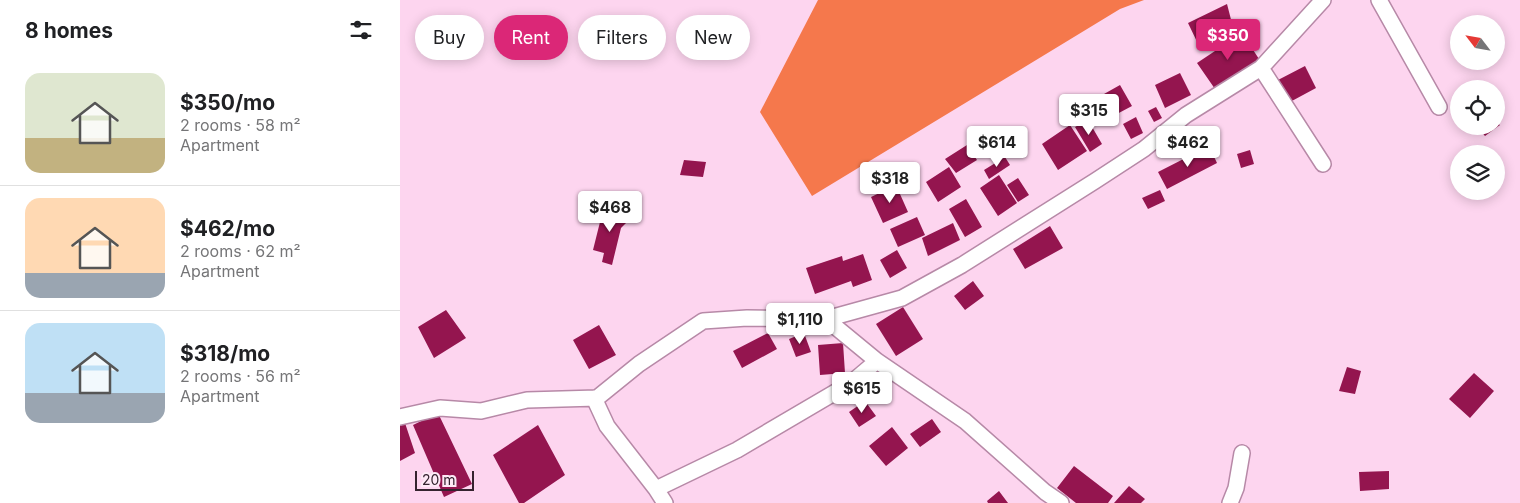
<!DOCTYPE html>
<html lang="en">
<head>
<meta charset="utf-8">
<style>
  body { margin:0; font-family:Inter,sans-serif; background:#f2f2f2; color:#202124; height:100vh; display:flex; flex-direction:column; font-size:19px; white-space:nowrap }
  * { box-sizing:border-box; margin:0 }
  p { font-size:16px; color:#757577 }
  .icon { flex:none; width:28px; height:28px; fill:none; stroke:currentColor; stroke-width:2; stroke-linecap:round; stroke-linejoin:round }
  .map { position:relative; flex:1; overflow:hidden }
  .details { display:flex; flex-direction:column; background:#fff; width:400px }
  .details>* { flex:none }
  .top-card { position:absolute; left:15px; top:15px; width:475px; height:45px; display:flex; gap:10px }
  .needle { width:32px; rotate:301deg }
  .buttons { position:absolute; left:1050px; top:15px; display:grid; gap:10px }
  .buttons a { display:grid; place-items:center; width:55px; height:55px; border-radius:50%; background:#fff; box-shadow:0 2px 12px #0003; font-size:25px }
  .scale { position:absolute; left:15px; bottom:12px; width:59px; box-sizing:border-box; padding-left:5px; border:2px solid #35232f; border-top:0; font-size:14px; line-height:18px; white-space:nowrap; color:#35232f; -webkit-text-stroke:4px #fee9f6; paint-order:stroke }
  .price { position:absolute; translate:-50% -42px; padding:0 11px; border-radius:5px; background:#fff; color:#222; font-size:16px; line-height:32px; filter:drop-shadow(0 1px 2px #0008) }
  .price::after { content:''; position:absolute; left:50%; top:30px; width:15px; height:11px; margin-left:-8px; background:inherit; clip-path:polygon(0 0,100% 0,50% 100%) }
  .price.current { background:#db2777; color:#fff }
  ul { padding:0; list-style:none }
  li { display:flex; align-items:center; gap:15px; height:125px; padding:0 25px }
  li+li { border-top:1px solid #e0e0e0 }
  li span { display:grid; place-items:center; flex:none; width:140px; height:100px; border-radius:15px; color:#555 }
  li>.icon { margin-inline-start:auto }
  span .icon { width:60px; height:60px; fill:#fffc; stroke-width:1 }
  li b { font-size:21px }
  h2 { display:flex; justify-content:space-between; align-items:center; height:60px; padding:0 25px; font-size:21px }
  .tag { padding:0 18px; border-radius:22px; background:#fff; box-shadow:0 2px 12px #0003; font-size:18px; line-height:45px }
  .tag.current { background:#db2777; color:#fff }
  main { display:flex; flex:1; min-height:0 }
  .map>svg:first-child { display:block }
  .forest { fill:#f5784c }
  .building { fill:#94154f }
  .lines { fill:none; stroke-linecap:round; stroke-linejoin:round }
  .minor-casing { stroke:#b789a7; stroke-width:18 }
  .minor { stroke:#fff; stroke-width:15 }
</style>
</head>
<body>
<main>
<section class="details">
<h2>8 homes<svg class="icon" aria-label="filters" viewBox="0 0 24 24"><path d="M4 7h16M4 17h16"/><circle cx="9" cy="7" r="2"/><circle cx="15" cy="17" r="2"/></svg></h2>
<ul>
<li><span style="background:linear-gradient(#dfe7d0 65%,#c2b280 0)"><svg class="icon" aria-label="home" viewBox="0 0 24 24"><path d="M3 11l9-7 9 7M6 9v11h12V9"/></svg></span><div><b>$350/mo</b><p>2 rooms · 58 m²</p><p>Apartment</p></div></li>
<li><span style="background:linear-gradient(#ffd9b3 75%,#9aa5b1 0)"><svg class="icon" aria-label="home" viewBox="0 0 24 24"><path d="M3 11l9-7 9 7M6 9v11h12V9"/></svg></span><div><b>$462/mo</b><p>2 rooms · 62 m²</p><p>Apartment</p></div></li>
<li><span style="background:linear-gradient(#bfe0f5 70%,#9aa5b1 0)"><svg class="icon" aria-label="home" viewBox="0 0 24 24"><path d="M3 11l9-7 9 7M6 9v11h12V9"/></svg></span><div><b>$318/mo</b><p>2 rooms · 56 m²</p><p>Apartment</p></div></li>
</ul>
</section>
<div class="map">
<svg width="1120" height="503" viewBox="0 0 1120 503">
  <rect width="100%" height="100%" fill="#fdd5ef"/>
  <path class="forest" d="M418,0H744L720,9L412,196L360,112Z"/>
  <path class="building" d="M827,4L835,35L801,50L788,23Z
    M842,33L859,59L815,89L797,63Z
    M905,66L916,88L890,102L878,80Z
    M780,73L791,95L765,108L755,85Z
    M720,85L732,106L715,115L704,94Z
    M756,107L762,118L754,122L748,111Z
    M736,117L743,133L731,139L723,124Z
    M688,120L702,144L690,152L675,127Z
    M1096,122L1100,125L1085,136L1076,126H1096Z
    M670,125L687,151L658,170L642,144Z
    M567,145L577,160L556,173L545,159Z
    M809,146L817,163L767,189L758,172Z
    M850,150L854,164L841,168L837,154Z
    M605,157L610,165L589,179L584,170Z
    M284,160L306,162L303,177L280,175Z
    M549,167L561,187L538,202L526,182Z
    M599,175L617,203L598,216L580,188Z
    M618,178L629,195L618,202L607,185Z
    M496,185L508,212L483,223L471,197Z
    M760,190L765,201L748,209L742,198Z
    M566,199L582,227L565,237L549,209Z
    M214,203L229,220L221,228L212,265L202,262L204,253L193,250L202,214Z
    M517,217L525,235L498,247L490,229Z
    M553,223L560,240L528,256L522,238Z
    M650,226L663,248L625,269L613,249Z
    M497,250L507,268L490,278L480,260Z
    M463,254L472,280L453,287L451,281L415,294L406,268L442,256L443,261Z
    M573,281L584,296L565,310L554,296Z
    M503,307L523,339L496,356L476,324Z
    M46,310L66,338L34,358L18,327Z
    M199,325L216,355L189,369L173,340Z
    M368,333L377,349L342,368L333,351Z
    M404,333L411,352L396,357L389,339Z
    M443,343L445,373L420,375L418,345Z
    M947,367L961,371L955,394L939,391Z
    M1074,373L1094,391L1070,418L1049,399Z
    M465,401L476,416L459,427L449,412Z
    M38,413L72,484L44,497L13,425Z
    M532,419L541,432L520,447L510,434Z
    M5,423L15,453L0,461V426Z
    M138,425L165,475L124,503H119L93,455Z
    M492,427L508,448L486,466L469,446Z
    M674,466L713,496L708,503H676L657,488Z
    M989,471V489L960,491L959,472Z
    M729,486L745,499L741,503H714Z
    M599,491L608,503H588L587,501Z"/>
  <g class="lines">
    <g class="minor-casing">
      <path id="minor" d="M979,0L1039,107
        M861,68L923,164
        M426,319L477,361L565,421L645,492L661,503
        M197,398H194L207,426L256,489L265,503
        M0,417L40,408L81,411L127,400L197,398L239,364L303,321L347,318L426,319L502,298L562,265L695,181L744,149L786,115L861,68L923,0
        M256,489L337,450L451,383L477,361
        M830,503L836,488L842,453"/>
    </g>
    <use href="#minor" class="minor"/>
  </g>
</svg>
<div class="buttons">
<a><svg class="needle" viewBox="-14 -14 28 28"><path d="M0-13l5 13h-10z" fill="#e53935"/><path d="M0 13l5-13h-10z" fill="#757577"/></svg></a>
<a><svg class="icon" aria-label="locate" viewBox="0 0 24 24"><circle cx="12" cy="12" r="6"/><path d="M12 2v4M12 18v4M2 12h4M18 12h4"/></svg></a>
<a><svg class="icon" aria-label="layers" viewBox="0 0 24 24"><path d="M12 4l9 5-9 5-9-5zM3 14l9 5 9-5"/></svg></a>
</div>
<div class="scale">20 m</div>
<b class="price current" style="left:828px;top:61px">$350</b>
<b class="price" style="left:689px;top:136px">$315</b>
<b class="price" style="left:597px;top:168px">$614</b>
<b class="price" style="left:788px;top:168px">$462</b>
<b class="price" style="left:490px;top:204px">$318</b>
<b class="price" style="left:210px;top:233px">$468</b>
<b class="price" style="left:400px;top:345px">$1,110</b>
<b class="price" style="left:462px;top:414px">$615</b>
<div class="top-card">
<a class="tag">Buy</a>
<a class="tag current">Rent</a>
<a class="tag">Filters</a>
<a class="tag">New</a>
</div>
</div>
</main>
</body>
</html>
